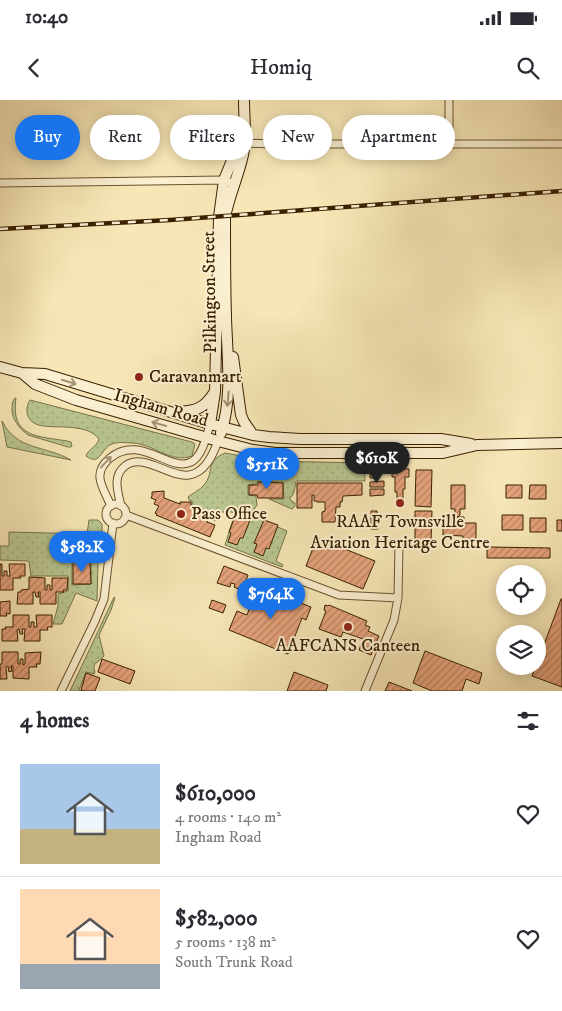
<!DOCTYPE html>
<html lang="en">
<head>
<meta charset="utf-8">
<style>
  body { margin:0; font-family:"IM FELL DW Pica",serif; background:#f2f2f3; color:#2b2b33; height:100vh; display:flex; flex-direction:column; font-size:19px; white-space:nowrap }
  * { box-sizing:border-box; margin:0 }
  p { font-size:16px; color:#7c7c81 }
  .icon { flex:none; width:28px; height:28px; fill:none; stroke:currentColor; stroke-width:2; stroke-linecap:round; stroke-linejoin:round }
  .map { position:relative; height:591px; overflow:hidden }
  .sheet { display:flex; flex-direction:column; background:#fff; flex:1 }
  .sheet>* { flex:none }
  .hud { position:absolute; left:15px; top:15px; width:532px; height:45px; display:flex; gap:10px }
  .tools { position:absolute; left:496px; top:465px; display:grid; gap:10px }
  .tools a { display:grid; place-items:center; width:50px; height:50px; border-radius:50%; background:#fff; box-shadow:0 2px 12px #0003; font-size:25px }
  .price { position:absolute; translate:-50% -42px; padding:0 11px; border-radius:18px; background:#1a73e8; color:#fff; font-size:16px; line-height:32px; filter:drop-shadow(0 1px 2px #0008) }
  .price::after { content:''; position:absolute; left:50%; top:30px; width:15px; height:11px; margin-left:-8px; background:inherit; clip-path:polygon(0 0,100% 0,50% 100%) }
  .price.active { background:#222; color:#fff }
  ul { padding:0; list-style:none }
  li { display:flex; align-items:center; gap:15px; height:125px; padding:0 20px }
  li+li { border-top:1px solid #e1e1e2 }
  li span { display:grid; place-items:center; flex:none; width:140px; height:100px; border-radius:0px; color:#555 }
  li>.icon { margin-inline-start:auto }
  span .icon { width:60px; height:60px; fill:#fffc; stroke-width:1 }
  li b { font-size:21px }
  h2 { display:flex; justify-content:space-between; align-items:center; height:60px; padding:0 20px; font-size:21px }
  .pill { padding:0 18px; border-radius:22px; background:#fff; box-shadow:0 2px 12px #0003; font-size:18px; line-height:45px }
  .pill.active { background:#1a73e8; color:#fff }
  .status { display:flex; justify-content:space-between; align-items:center; height:35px; padding:0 25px; background:#fff; direction:ltr }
  .status svg { height:14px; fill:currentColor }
  header { display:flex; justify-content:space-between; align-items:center; height:65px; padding:0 20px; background:#fff; font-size:22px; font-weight:600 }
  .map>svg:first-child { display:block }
  .grass { fill:url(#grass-dots); stroke:#787348; fill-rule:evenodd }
  .building { fill:url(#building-hatch); stroke:#382000 }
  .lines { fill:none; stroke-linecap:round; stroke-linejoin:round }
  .street-casing { stroke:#68522e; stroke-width:9 }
  .secondary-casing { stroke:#382000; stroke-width:12 }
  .street { stroke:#faefd0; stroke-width:7 }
  .secondary { stroke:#faefd0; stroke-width:10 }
  .rail-casing { stroke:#382000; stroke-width:4.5 }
  .rail { stroke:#faefd0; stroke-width:2.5; stroke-dasharray:8; stroke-linecap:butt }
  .oneway { stroke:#a39272 }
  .poi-dot { fill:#8f2418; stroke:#faefd0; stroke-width:2 }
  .labels { text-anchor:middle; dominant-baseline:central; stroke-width:4; stroke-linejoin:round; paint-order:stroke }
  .street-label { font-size:18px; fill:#382000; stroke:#faefd0 }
  .poi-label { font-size:18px; fill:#382000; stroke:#faefd0; text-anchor:start }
</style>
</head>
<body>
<div class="status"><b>10:40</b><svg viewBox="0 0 49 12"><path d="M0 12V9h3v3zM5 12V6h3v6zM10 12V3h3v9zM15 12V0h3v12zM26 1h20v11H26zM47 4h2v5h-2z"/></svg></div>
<header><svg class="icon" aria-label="back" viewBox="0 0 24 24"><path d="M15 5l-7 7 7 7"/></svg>Homiq<svg class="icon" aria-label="search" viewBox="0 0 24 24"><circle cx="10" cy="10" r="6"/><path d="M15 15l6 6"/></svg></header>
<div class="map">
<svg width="562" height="591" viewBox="0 0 562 591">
  <defs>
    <pattern id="grass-dots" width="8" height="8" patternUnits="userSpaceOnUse" patternTransform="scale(1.25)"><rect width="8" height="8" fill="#b9c691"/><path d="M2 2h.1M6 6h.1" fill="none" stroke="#a0aa7b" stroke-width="1.8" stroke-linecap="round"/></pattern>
    <pattern id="building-hatch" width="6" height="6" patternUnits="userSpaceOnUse" patternTransform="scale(1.25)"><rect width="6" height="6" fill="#e6a37c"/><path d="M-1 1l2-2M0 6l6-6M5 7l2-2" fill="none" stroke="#bb8463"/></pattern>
  </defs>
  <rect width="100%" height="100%" fill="#f7e7b6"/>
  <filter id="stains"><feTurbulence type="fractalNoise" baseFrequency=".004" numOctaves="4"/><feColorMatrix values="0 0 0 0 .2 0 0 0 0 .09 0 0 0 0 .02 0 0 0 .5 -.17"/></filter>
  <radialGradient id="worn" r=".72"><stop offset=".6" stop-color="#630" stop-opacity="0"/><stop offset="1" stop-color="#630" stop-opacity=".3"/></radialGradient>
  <path class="grass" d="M16,298C10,338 38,336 67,341L71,342L72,346L71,347H68L28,335C16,326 8,313 14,299Z
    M30,300L192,342L195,344L192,356C172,364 153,344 133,343C126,343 117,341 110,345C100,351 100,366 86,356C88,349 97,347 99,339C88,324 60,328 43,326C28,324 23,312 30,300Z
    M2,321C17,351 45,345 71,360L7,347Z
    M225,353L270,361L364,363L365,381H296C295,386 295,391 292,396L290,397V400L295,403V406L292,409L269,399H284L283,382H257L256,384L248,385V395L256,396L257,405L253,411L247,409L246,411H242L287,431L276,461L283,465L282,467L225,445L235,413L227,411L226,413L220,411L215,421L210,419L211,415L192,407V401L189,400L188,397C193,393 200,390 204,385C215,372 204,362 225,353Z
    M89,420H98L102,424V432L98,461L97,501L76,493L62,524H53L58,506V494L68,491V476H31L29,461L0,460V446H9V432L87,434ZM91,461V484L72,485V462Z
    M114,497L115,498L111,510L99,535L104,556L94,565V569L95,572L94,574L86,572L79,590L82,591H70L108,510Z"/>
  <path class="building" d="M394,368L409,369V377H405V389H403V399H397V392H395V377H392V370H394Z
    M370,369H379V378H370Z
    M416,370H432L431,407L415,406Z
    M384,381V387H370V382Z
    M258,382L283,383V398H258L257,395H249V385H258Z
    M297,383H362V395L343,396L342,402H340V407H336L335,422H322V412L325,411V402H317V401H314V395H312V408H297Z
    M451,385H465V409H460V415L458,417L455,416V409H451Z
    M506,385H522V398H506Z
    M530,385H546V399H529Z
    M370,389H384V395L370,396Z
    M164,391V398L180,404V402H191V408L210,416L207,422L215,425L210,437L156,415L157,414L155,413L159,406L154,404L156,400L151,398L152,396V392Z
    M238,409L252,415L243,438H240L237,445L228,442L231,433L229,432Z
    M371,411H377L378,429H371Z
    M415,411H432L431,441H415Z
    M502,415H523V430H502Z
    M452,417H464V423H476V442H463V436L443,435V423H452Z
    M530,418H546V432H530Z
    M264,420L278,425L269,449L266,448L263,456L254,452L257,444L254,443Z
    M557,420H562V431H557Z
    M317,438L375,461L363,489L306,466Z
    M487,447L550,448V458H487Z
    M73,462H90L91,484H73Z
    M0,464H2V476H4V471H7V476H10L9,464H25V476H20L21,478H13V490H0Z
    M224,466L248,475L243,488L242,487L241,490L234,487L235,484L231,483L230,487L217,483Z
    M29,477L45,478V490H47V485H50V490H52V478H68L67,490H63L64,492H56V504H40V492H38L39,497H36L35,492H33V504H17L18,492H21V490L29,489Z
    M258,486L311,507L306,520L302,518L288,554L229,530L237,511L247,515Z
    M561,499H562V587L532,576L536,566H538V561Z
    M212,500L226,505L223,513L209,508Z
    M10,501V514L6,513L7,516H0V502Z
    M325,505L328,506L329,505L367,521L365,525L370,527L368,531L379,536L371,555L359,550L363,539L343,532L341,537L319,529L326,511L324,510Z
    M13,515H29V527H31V522H34V527H37L36,515H52V527H47L48,530H40V541H24L25,529H22L23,534H20L19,529L17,530L18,541H2V529H6L5,527H13Z
    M425,551L482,573L479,584L466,579L462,591H432L413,583Z
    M2,552H18V564H20V559H23V565L25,564V553L41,552L40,564H36L37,567H29V579L13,578V566H11L12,571L9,572L8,566L6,567L7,579H0V564H2Z
    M102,559L135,571L130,584L98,572Z
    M294,572L328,585L326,591H287Z
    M86,573L100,578L95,591H84L81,590Z
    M389,582L412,591H385Z"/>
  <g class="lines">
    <g class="street-casing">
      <path id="street" d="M244,43L271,44H562
        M449,43V0
        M0,83L224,80L234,84
        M106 414a10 10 0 1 1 20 0a10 10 0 1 1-20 0Z
        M111,406C103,387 91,374 110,358C140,333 170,373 191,362C202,357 207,335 210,324
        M121,406C118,392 112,376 125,366C144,352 169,378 189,375C205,373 213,355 218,341
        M126,415L339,495L398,498
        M61,591L95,521L104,499L113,423
        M365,591L394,520L398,498L399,444"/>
    </g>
    <g class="secondary-casing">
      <path id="secondary" d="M233,257L241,315L244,322L253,335
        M0,267L22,273L45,274L210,324L253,335L269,337L300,339H441L471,344
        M22,273L35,284L76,300L218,341L253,350L275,353H443L477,345L562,343
        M178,312C195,311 204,309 214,293
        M210,324L215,292L219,117L224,80L235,53L244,43
        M221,333C233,296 227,255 226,217C225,184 225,150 225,117C229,97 237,79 242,59C247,41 244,19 244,0"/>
    </g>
    <use href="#street" class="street"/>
    <use href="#secondary" class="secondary"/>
    <g class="rail-casing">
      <path id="rail" d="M0,129L170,120L562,91"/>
    </g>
    <use href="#rail" class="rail"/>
  </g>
  <defs><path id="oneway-shaft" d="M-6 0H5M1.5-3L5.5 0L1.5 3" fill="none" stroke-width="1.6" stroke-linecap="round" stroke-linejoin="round" transform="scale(1.25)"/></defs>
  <g class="oneway">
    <use href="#oneway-shaft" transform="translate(69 282) rotate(17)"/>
    <use href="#oneway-shaft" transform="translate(228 299) rotate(95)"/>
    <use href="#oneway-shaft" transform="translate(159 324) rotate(-164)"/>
    <use href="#oneway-shaft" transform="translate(106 362) rotate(-47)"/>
  </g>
  <g class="poi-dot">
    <circle cx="139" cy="277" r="5"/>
    <circle cx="400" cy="403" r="5"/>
    <circle cx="181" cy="414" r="5"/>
    <circle cx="348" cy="527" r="5"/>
  </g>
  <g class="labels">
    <g class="street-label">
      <text transform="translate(210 192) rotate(-91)">Pilkington Street</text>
      <text transform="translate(161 308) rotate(16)">Ingham Road</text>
    </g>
    <g class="poi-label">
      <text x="149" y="277">Caravanmart</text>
      <text x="191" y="414">Pass Office</text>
      <text x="400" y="422" text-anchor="middle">RAAF Townsville<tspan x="400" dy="21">Aviation Heritage Centre</tspan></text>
      <text x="348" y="546" text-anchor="middle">AAFCANS Canteen</text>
    </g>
  </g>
  <rect width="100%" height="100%" filter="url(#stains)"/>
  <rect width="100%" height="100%" fill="url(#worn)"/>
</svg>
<div class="tools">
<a><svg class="icon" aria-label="locate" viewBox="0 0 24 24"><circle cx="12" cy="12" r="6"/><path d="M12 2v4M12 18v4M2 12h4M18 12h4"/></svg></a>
<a><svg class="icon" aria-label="layers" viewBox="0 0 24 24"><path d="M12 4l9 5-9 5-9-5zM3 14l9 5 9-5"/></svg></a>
</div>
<b class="price active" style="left:377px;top:384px">$610K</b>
<b class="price" style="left:267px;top:390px">$551K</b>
<b class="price" style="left:82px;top:473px">$582K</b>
<b class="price" style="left:271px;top:520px">$764K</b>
<div class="hud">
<a class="pill active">Buy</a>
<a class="pill">Rent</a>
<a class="pill">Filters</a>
<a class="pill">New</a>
<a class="pill">Apartment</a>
</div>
</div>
<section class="sheet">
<h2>4 homes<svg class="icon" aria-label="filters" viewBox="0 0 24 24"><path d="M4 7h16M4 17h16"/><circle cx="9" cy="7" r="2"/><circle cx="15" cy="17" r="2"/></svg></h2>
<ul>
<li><span style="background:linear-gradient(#a9c7e8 65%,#c2b280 0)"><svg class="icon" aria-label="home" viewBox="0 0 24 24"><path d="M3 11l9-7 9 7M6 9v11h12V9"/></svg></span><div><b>$610,000</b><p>4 rooms · 140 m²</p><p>Ingham Road</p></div><svg class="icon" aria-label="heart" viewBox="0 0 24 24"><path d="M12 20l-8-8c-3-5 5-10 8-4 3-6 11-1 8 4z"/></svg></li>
<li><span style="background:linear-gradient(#ffd9b3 75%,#9aa5b1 0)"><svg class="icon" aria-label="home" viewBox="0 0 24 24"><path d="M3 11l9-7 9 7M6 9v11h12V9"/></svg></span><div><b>$582,000</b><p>5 rooms · 138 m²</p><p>South Trunk Road</p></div><svg class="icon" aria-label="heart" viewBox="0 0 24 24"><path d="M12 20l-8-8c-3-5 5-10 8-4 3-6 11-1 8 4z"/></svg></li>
</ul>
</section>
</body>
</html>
